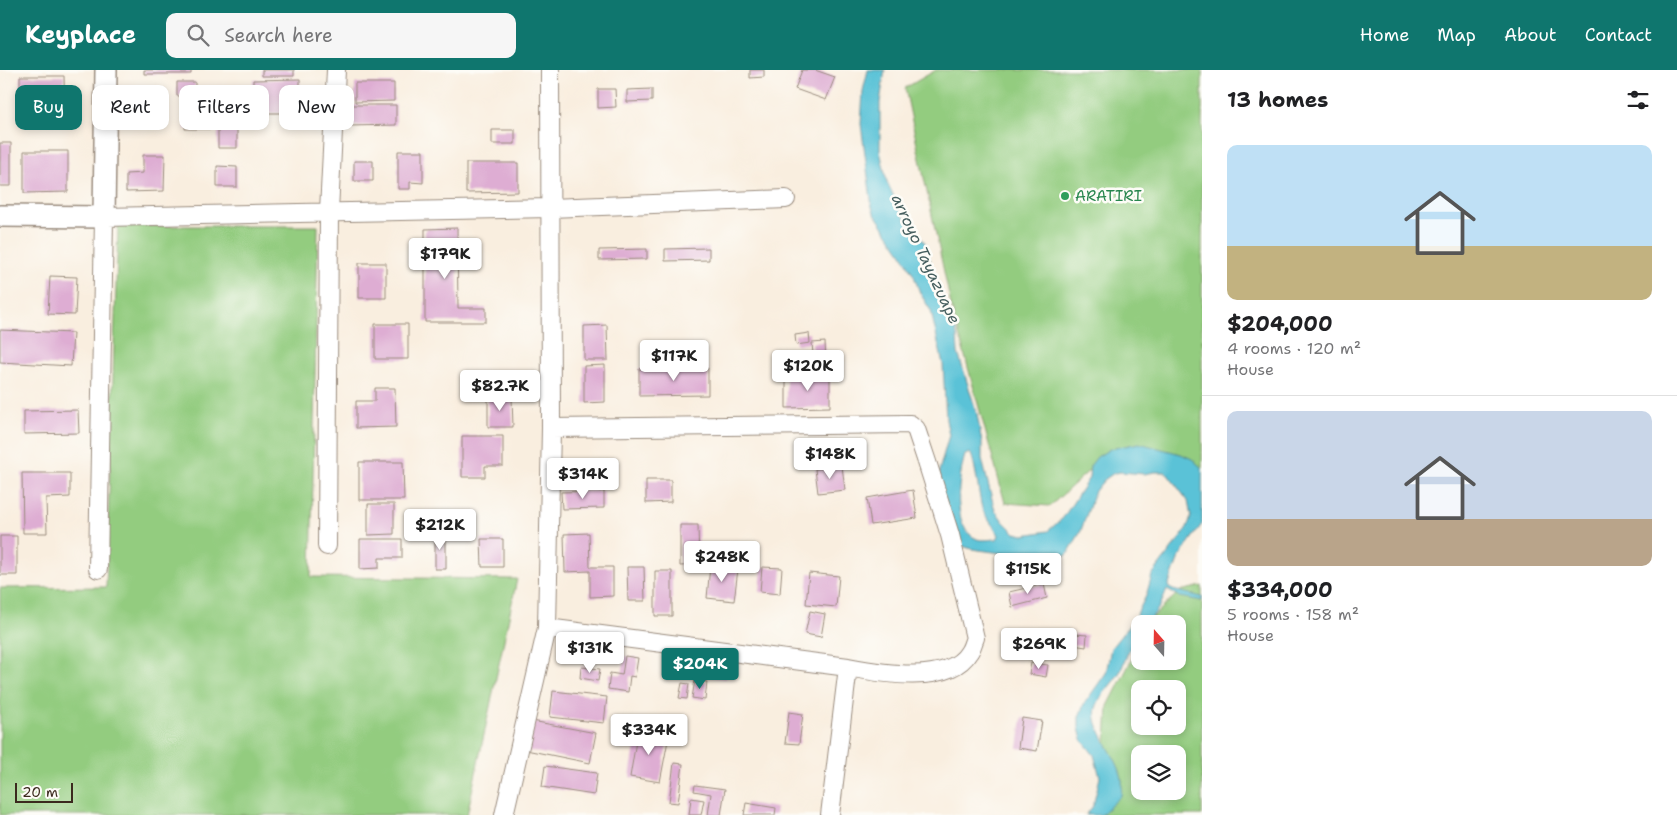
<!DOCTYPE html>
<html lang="en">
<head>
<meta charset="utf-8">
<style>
  body { margin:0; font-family:"Shantell Sans",sans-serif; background:#f6f6f6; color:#202124; height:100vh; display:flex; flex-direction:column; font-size:19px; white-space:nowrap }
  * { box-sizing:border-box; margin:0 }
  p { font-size:16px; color:#757577 }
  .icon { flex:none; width:28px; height:28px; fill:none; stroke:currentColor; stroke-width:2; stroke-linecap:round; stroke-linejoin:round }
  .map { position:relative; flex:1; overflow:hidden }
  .side { display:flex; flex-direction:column; background:#fff; width:475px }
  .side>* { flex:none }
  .banner { position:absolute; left:15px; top:15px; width:475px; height:45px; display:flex; gap:10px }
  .needle { width:32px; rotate:340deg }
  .fabs { position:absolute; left:1131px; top:545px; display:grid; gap:10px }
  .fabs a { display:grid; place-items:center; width:55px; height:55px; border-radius:10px; background:#fff; box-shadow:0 2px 8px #0003; font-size:25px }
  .scale { position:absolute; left:15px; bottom:12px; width:58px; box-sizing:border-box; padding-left:5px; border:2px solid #3b2a1e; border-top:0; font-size:14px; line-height:18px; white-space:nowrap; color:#3b2a1e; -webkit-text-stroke:4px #fdfcf7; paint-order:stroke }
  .price { position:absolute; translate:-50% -42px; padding:0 11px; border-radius:5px; background:#fff; color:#222; font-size:16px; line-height:32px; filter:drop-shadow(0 1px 2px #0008) }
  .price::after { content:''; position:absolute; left:50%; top:30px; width:15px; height:11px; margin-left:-8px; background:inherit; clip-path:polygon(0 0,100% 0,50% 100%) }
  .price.on { background:#0f766e; color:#fff }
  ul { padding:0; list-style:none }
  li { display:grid; align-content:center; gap:10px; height:265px; padding:0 25px }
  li+li { border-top:1px solid #e0e0e0 }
  li span { display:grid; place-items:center; height:155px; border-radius:10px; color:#555 }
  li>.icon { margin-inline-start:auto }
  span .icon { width:90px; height:90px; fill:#fffc; stroke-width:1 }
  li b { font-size:21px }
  h2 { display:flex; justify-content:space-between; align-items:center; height:60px; padding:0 25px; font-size:21px }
  .pill { padding:0 18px; border-radius:10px; background:#fff; box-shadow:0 2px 8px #0003; font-size:18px; line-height:45px }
  .pill.on { background:#0f766e; color:#fff }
  header { display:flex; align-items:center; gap:30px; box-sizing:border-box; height:70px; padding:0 25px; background:#0f766e; color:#fff }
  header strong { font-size:24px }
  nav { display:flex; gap:28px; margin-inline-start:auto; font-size:18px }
  .search { width:350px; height:45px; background:#f6f6f6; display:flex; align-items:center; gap:12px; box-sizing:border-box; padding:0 18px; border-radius:10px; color:#757577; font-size:19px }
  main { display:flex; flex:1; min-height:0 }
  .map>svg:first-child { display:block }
  .green { fill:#93cc7f; stroke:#677b4e; fill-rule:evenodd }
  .water { fill:#5ac2d7; stroke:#4a767a; fill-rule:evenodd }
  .building { fill:#deadd3 }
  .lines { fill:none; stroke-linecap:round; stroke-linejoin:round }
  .minor-casing { stroke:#9a8c7e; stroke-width:20 }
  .tertiary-casing { stroke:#9a8c7e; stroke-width:24 }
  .minor { stroke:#fff; stroke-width:18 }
  .tertiary { stroke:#fff; stroke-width:21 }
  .leisure-dot { fill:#2e9e5b; stroke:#fdfcf7; stroke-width:2 }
  .labels { text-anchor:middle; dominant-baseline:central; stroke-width:5; stroke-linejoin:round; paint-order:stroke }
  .leisure-label { font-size:15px; fill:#27864d; stroke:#fdfcf7; text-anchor:start }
  .water-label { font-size:16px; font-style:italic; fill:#465f5f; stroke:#fdfcf7 }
</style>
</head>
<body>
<header>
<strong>Keyplace</strong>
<div class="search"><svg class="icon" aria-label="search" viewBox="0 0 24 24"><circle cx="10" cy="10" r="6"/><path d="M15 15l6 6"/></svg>Search here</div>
<nav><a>Home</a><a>Map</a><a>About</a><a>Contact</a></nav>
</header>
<main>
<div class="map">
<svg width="1202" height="745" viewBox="0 0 1202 745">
  <rect width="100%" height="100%" fill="#fdfcf7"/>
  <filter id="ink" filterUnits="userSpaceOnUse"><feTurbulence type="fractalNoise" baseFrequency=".02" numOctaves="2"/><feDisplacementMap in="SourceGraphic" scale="10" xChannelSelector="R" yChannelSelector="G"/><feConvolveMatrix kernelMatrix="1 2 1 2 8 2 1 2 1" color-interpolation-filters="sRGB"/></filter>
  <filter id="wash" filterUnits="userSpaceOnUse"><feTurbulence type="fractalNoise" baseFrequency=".0096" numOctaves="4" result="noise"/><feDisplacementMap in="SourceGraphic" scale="20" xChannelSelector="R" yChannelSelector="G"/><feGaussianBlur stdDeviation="1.12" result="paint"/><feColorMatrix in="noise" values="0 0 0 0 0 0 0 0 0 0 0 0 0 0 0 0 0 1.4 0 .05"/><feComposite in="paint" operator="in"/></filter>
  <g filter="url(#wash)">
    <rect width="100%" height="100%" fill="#f9eedf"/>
    <path class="green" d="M936,0H1202V400L1093,397L1050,436L1005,433L951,235L905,18Z
      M118,156H318L311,507L517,509L467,745H0V518L106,517Z
      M1202,516V745H1102L1108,636L1140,573V591H1178V554H1150L1153,547L1180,521ZM1140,619H1178V656H1140ZM1140,684H1178V721H1140Z"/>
    <path class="water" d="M868,0H885L880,32V81L887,112L902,144L926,174L936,212L953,250L957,265L958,283L977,344L982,373V389L992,429L995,440L1003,451L1015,463L1024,465L1048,461L1063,448L1089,408L1090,396L1097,387L1110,379L1139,373L1181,384L1192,389L1202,398V454L1179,487L1168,517L1173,520L1202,527V531L1180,527L1167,520L1160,536L1147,554H1140V562C1130,573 1127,586 1121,600C1115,612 1102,622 1097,635C1088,657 1120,687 1122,710C1123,715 1121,721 1121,726L1101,745H1086L1093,736L1100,707L1094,685L1082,670L1079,658V647L1084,634L1106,603L1111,578L1135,548L1146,526L1152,505L1186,460L1191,447L1188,431L1166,402H1155L1144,404L1121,402L1114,403L1104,410L1095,421L1080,463L1067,485L1060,488L1041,493L1029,492L1001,483L972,479L962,476L942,422L939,401L949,365L946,350L943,294L934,255L931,241L920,223L914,206L902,184L874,143L872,137L861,54L863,21ZM970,383C975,388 979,428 982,438C985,447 994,456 999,465L997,469C991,469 982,471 977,469C950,458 959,406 965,385Z"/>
    <g id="blocks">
      <path class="building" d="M144,0H191V4H144Z
        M262,0H294V6H262Z
        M750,0H764V7L750,8Z
        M802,0H815L835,7L826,30L795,19Z
        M20,6H64L65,51H47V31H20Z
        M300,9V31H288V43H241V31H253V10Z
        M177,12H195V26H177Z
        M355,13H394V31L355,32Z
        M598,19H615L616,37L598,38Z
        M652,19V31L627,32V20Z
        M349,35H396V55L349,56Z
        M218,38V53H237V78H218V59H185V39Z
        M492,60H515V74H492Z
        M0,73H11V116H0Z
        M24,81H68V122L24,123Z
        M398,81H423V113L410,112V119H398Z
        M143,85H165L164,121L126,122V104L143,103Z
        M354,91H373V111H354Z
        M466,93H518V122L466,123Z
        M217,96L237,97V117H217Z
        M457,158L458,238H486V252H425V159Z
        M709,178V190L665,191V179Z
        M647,179V189L599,190V180Z
        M359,193H386V228H359Z
        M50,206L77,207L75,245L48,244Z
        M375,254H408V289H375Z
        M607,255L608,290H584V256Z
        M0,260L73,263L71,296L0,292Z
        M809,263L810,273L796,275L795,265Z
        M825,272L826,294L814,295L812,273Z
        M605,295V332L584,333V296Z
        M708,298V325L639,326V299Z
        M830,305V337L786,338V306Z
        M375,318H395L396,357L356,358V331H375Z
        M488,326L512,327L513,357H488Z
        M78,340L79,363L24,364V341Z
        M462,366H503V396H485V407H462Z
        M359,392H403L404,430H359Z
        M842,396L845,420L818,423L815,399Z
        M22,403H70V427L46,428L47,463H23Z
        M646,410H671V432L646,433Z
        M913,420L917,448L871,455L867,428Z
        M604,421V438L562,439L561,422Z
        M368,434H394V464L368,465Z
        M680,455H698L699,495L680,496Z
        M589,463L590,497H613V526L590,527V501L565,502L564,464Z
        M435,464H446V499H435Z
        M0,466H17V505H0Z
        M360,469H402V488H379V498L360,499Z
        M481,469H503V497H482Z
        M710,496L738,499L734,531L707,528Z
        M627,497H644L645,531H628Z
        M762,497L782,498L780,524L760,522Z
        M655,501H672V546H655Z
        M809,503L839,506L836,537L806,534Z
        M1044,514L1047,528L1012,537L1009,522Z
        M810,541L825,544L821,567L805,564Z
        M1075,564L1087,565L1086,577L1073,575Z
        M1052,570L1072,573L1070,588L1050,586Z
        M562,578L595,583L594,593L561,588Z
        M625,586L638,588L635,607L630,606L628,622L608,619L610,603L622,605Z
        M1031,593L1048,595L1046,607L1029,604Z
        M581,597L600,599L598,611L580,608Z
        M707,597L728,600L726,609L705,606Z
        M695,610L707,612L705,630L692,628Z
        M682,613L689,614L687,629L679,628Z
        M553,621L607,627L604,653L550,647Z
        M789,642L803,644L799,674L785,673Z
        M1022,648L1042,651L1037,681L1018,678Z
        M532,651L596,663L590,693L526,680Z
        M638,659L669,665L660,712L630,707Z
        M674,693L683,694L678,733L669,732Z
        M545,696L597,703L594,725L542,717Z
        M695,715L725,719L721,745H708L711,724L694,721Z
        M691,728L704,730L701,745H689Z
        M746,733L776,738L775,745H744Z"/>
    </g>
  </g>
  <g filter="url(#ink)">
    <use href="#blocks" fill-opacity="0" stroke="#9a8c7e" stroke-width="1"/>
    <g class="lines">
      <g class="minor-casing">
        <path id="minor" d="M327,476L329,141L336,0
          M98,499L104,147L550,138L786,129
          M547,558L848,597C880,603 949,616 969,582C972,578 973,572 975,568L950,465L927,392L916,359L910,354L551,358
          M504,745L547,558L551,358L550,0
          M830,745L848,597"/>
      </g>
      <g class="tertiary-casing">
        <path id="tertiary" d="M0,146L104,147L106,0"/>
      </g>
      <use href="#minor" class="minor"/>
      <use href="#tertiary" class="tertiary"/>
    </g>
  </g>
  <circle class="leisure-dot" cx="1065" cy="126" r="5"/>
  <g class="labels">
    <g class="leisure-label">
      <text x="1075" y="126">ARATIRI</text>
    </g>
    <g class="water-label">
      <text transform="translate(926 189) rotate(65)">arroyo Tayazuape</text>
    </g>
  </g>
</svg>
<div class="fabs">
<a><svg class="needle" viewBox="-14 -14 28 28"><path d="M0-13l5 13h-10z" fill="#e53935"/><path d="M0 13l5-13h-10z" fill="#757577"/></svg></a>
<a><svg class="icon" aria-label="locate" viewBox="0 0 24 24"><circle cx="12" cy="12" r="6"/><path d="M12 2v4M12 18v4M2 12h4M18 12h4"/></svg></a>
<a><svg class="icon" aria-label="layers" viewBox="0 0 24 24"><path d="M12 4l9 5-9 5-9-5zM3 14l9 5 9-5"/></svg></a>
</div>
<div class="scale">20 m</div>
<b class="price" style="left:445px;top:210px">$179K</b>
<b class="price" style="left:674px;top:312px">$117K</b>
<b class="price" style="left:808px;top:322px">$120K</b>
<b class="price" style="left:500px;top:342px">$82.7K</b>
<b class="price" style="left:830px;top:410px">$148K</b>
<b class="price" style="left:583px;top:430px">$314K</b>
<b class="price" style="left:440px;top:481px">$212K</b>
<b class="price" style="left:722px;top:513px">$248K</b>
<b class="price" style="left:1028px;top:525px">$115K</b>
<b class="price" style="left:1039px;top:600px">$269K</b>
<b class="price" style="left:590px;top:604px">$131K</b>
<b class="price on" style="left:700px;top:620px">$204K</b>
<b class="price" style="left:649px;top:686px">$334K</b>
<div class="banner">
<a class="pill on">Buy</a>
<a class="pill">Rent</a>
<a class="pill">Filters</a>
<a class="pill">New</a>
</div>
</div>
<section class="side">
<h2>13 homes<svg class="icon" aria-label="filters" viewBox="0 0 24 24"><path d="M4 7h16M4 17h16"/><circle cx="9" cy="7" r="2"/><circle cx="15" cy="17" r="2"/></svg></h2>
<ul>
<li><span style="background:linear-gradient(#bfe0f5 65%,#c2b280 0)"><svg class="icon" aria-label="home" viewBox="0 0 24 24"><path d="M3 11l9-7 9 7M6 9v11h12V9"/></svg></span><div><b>$204,000</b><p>4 rooms · 120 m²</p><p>House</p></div></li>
<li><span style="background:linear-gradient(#c9d6e8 70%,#b9a48a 0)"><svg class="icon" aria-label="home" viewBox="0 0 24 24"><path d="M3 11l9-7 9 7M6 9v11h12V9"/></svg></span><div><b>$334,000</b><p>5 rooms · 158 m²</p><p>House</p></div></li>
</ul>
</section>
</main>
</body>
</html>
